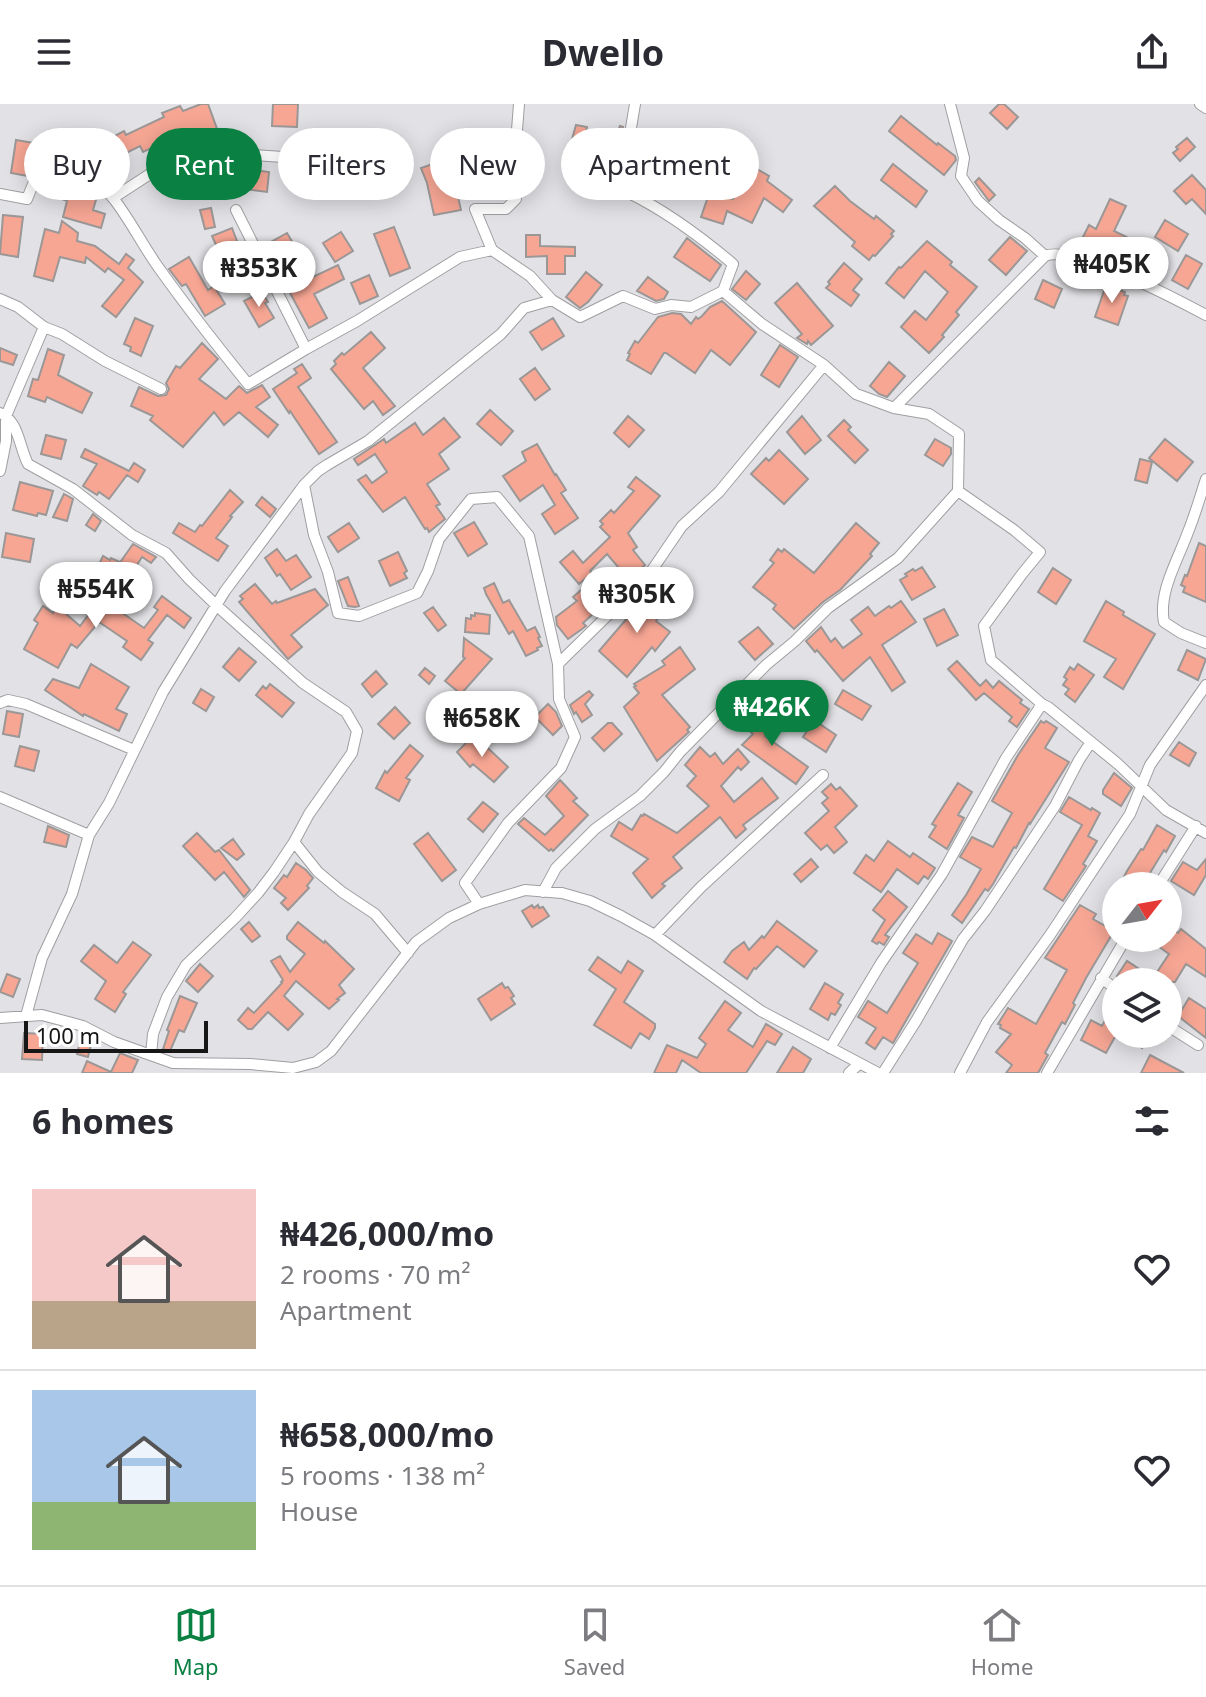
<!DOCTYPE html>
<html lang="en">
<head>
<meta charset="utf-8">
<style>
  body { margin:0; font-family:"Noto Sans",sans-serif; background:#f2f2f3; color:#2b2b33; height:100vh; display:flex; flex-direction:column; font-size:30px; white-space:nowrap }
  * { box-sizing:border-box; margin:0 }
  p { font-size:26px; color:#7c7c81 }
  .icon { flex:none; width:44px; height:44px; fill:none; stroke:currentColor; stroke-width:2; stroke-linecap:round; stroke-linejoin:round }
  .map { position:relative; height:969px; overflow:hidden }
  .side { display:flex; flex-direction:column; background:#fff; flex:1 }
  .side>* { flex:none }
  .hud { position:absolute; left:24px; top:24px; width:800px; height:72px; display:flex; gap:16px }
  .needle { width:52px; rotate:59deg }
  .tools { position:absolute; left:1102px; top:768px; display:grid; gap:16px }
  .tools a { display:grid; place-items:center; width:80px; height:80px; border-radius:50%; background:#fff; box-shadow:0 4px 20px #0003; font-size:40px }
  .scale { position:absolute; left:24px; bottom:20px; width:184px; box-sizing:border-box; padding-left:8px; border:4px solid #161617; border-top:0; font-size:22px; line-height:28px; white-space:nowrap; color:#161617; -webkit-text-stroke:6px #fff; paint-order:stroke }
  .price { position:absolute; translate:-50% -68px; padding:0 18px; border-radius:28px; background:#fff; color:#222; font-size:26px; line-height:52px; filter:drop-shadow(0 2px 4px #0008) }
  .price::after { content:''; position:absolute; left:50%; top:48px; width:24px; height:18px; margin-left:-12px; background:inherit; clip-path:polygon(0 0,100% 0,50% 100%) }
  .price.active { background:#0b8043; color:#fff }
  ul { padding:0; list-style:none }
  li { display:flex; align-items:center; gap:24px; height:200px; padding:0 32px }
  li+li { border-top:2px solid #e1e1e2 }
  li span { display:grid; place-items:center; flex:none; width:224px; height:160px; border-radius:0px; color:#555 }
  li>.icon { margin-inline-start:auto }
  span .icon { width:96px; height:96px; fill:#fffc; stroke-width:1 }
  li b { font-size:34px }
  h2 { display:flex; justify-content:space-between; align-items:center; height:96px; padding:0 32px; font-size:34px }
  .tag { padding:0 28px; border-radius:36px; background:#fff; box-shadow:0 4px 20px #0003; font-size:28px; line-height:72px }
  .tag.active { background:#0b8043; color:#fff }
  header { display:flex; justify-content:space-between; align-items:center; height:104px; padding:0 32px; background:#fff; font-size:36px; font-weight:700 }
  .dock { display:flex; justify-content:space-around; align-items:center; height:112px; border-top:2px solid #e1e1e2; background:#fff; font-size:22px; color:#7c7c81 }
  .dock a { display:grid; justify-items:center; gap:4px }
  .dock .active { color:#0b8043 }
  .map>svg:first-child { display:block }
  .building { fill:#f7a694; stroke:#9b9796; stroke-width:2 }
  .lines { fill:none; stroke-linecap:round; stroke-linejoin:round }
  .minor-casing { stroke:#9f9fa2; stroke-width:12 }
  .minor { stroke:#fff; stroke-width:10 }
</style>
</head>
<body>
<header><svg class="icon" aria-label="menu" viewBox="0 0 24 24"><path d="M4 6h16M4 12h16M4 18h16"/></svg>Dwello<svg class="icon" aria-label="share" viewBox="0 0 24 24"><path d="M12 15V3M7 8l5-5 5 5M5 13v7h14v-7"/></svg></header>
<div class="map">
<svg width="1206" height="969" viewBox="0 0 1206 969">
  <rect width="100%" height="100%" fill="#e2e1e5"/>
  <path class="building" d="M201,0H208L220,33L197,41L199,45L181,52L172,34L143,48L140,42L114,55L105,37L124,27L126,31L164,13L162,9L180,2L183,7Z
    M273,0H298L297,23L272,22Z
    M999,0H1004L1018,13L1007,25L990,9Z
    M901,12L937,41L938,39L955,52L956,56L944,71L889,27Z
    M576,21L587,23L576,70L563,67Z
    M620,22L623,23L618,55L609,51Z
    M400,33L403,51L382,55L379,36Z
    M1187,34L1195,43L1180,57L1173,49L1178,45L1176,43Z
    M16,36L34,39L28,72L11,69Z
    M444,56L454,85L456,84L461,106L434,111L427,79L421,64Z
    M893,60L927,87L916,103L881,76Z
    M752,62L769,72L767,77L792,96L783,108L764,94L752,119L727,107L723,120L701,113L710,87L733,95Z
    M238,64L269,68L267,88L236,84Z
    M57,68L74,75L72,79L92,84L98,89L93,106L105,110L101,124L63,113L67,97L49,90Z
    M1192,71L1206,86V110L1192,95L1186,100L1174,87Z
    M979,74L995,91L989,97L975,78Z
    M835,82L850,97L874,115L876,112L894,127L891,130L893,132L875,152L873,151L869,156L852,142L855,138L814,102Z
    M1110,95L1126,102L1114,127L1143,141L1132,165L1112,155L1114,150L1082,135L1089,121L1096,125Z
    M211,104L215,123L205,125L200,106Z
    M3,111L23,113L18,153L0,150Z
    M1165,116L1188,130L1178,147L1155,133Z
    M62,117L78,129L77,137L95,142L119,160L126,150L134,156L128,164L143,178L116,213L102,202L124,176L108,164L105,168L86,153L85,159L60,153L53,177L34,172L45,125L59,129Z
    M394,123L410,164L390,172L374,130Z
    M232,124L248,166L231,174L212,132Z
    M341,128L353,147L335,158L323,139Z
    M287,129L313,173L338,161L344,175L314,190L327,214L309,224L289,187L295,183L271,138Z
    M526,131H540V142L575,143V152H565V170H547V152L526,153Z
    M1010,133L1027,147L1006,171L989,156Z
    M687,134L721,161L710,177L674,153Z
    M927,137L952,158L950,161L977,183L956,208L959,211L942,231L944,233L929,249L901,223L915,207L926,216L948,188L925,167L904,194L886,179L899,163L901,164Z
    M1186,151L1202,160L1188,185L1172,176Z
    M189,153L208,186L214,182L225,200L205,212L186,180L182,182L169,165Z
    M844,159L862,175L853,186L859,191L851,202L826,184L830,180L828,178Z
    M746,167L760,180L746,196L732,185Z
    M586,168L602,181L588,198L580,204L566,193Z
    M369,171L378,192L360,200L351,179Z
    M648,173L668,188L664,195L656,197L637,187Z
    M1043,176L1062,185L1054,204L1035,195Z
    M797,179L833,222L811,241L808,237L807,240L797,234L802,230L775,199Z
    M1106,181L1125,188L1124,191L1128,192L1118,221L1095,213Z
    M262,188L268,198L265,199L274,214L259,223L244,197Z
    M722,197L756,228L730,261L711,246L695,269L666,249H664L651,270L627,256L630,250L628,249L635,237L638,239L658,213L672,209L681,210L691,220L696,213L698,215L702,212L710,203Z
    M135,214L153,222L141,252L130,247L131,243L124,240Z
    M553,214L564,232L542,246L530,228Z
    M371,228L385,244L363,264L395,302L383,311L373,297L364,305L331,265L336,260L334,257L342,249L344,251Z
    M202,239L218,255L199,275L226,295L239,282L247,289L262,281L270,293L256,303L278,321L268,333L239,308L224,321L214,308L183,343L150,316L153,312L131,302L139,283L158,292L166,291L169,285L166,279L176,262L180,264Z
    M780,241L798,253L779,283L761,271Z
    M0,244L17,251L13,261L0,257Z
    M48,245L64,251L58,271L92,289L82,309L47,293L45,298L28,292L33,275L38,276Z
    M889,258L905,272L887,293L879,290L870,282Z
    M302,260L311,274L298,283L337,338L319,350L290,307L289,309L273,285L297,269L294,265Z
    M535,264L550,285L535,296L520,275Z
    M490,306L513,327L501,341L477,320Z
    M628,312L644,326L629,343L614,329Z
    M802,312L821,336L805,350L787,328Z
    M444,314L460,333L439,350L449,365L427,380L440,400L436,402L445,415L429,428L427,424L425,425L405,393L383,408L358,376L366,371L372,379L387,368L375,350L358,361L354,355L384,335L386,339L415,319L423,331Z
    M844,316L851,323L848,326L868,346L855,359L828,332Z
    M46,331L66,336L61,355L41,350Z
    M935,335L951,344V350L943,362L925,351Z
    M1165,335L1193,358L1177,377L1149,354Z
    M537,340L555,371L556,370L566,386L561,389L578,414L555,430L542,410L555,401L543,381L520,397L503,372L526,357L522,348Z
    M85,345L129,367L134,359L145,366L138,378L127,371L109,395L99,388L97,391L83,382L97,360L81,353Z
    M779,346L808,375L784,400L751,370L766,354L769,357Z
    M1140,355L1152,358L1147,379L1135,376Z
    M636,373L660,392L628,429L637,443L633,446L645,461L630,474L625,468L624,470L607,450L590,467L592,469L579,480L560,458L573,447L583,459L610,433L600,423L603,420L600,417L611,406L614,409L634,387L628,383Z
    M20,378L53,387L46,411L38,409L37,412L13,406Z
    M230,386L243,398L230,412L232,413L216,434L228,442L218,457L173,429L179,419L195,428L200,421L202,422Z
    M64,390L73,395L67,417L53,413Z
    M262,393L276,405L270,413L256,401Z
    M93,410L101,417L95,427L86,421Z
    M474,418L487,440L468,452L454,429Z
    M349,419L359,434L338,448L328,433Z
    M856,419L879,439L870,450L872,452L840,486L823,498L794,525L773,505L776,501L753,483L774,459L770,456L778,445L782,448L784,445L814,469Z
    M6,429L34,435L30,458L2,453Z
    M1199,439L1206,442V498L1183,488L1185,483L1181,481L1185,471L1187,472Z
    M133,440L156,453L151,459L142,453L132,469L130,468L128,470L118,464L109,485L97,480L101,470L96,467L103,452L110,456L111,454L120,458L119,460Z
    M277,445L286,457L296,451L311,473L291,486L280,470L277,472L265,454Z
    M398,448L407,467L404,469L407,474L390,482L379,457Z
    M922,463L935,483L912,496L900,476L907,472L905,470L913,465L915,467Z
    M1053,464L1071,476L1056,500L1038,488Z
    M348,473L359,502L355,503L348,502L338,477Z
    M494,479L503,499L509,496L527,527L535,523L540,533L538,534L542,542L537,544L538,546L526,552L513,527L509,530L486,490L484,484Z
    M255,480L272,500L276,497L277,499L315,485L328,501L291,531L302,543L288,555L239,498L243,495L240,492Z
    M588,480L604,500L583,519L586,522L582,525L568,535L557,521L556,513L577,497L573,493Z
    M648,486L668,502L656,517L670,528L655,547L652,543L627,573L599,547L642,497L640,496Z
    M162,492L191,514L184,524L167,511L148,536L153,539L141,556L123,543L127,537L99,518L77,544L71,540L58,564L24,545L38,519L34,516L43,502L53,509L57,502L80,522L101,494L144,524L158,506L154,503Z
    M901,497L916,518L882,541L905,578L892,587L870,553L843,577L817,546L815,548L806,537L821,523L831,538L835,534L843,544L862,530L851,516L868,503L875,512L889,502L891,504Z
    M1106,497L1124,508L1123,511L1155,530L1123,585L1104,573L1116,555L1084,537Z
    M433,503L446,521L438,527L424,509Z
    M944,505L958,531L937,542L924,515Z
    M475,509L490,511L489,530L465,528L466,514L471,515V511L475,512Z
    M758,523L773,540L755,556L739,538Z
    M464,534L492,555L461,590L445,577L465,554L463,553Z
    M680,543L695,565L662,591L690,623L687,626L689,628L657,657L624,603L639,589L634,583L636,582L634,580L665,561L662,557Z
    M239,544L256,558L239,577L223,563Z
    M1187,546L1206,555L1198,576L1178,566Z
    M957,557L980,582L986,576L993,584L999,577L1022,596L1020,599L1029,605L1017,623L1009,617L1012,613L984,589L976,596L948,565Z
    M91,560L129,583L116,605L127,610L119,627L84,610L83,612L45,586L53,575L79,584Z
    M1078,560L1094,571L1075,598L1065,590L1069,585L1063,581L1067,575L1064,573L1070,563L1074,566Z
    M425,564L435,572L429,580L419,571Z
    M376,567L387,580L372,593L362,580Z
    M270,580L294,599L282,613L256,591L263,582L266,585Z
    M201,585L214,593L206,607L193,599Z
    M843,586L871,602L862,616L835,600Z
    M589,587L593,591L585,600L592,611L582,618L576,608L574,610L570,601Z
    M548,600L556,608L562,622L553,631L535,613Z
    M395,603L410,619L394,635L378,620Z
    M760,605L777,618L765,632L808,663L796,680L742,641L753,630L745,623Z
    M7,607L23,610L19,633L3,630Z
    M814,616L836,631L826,648L803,633Z
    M1041,617L1044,619L1046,617L1057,624L1045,644L1069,658L1030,720L1029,719L1016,744L1014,743L993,780L988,787L985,785L962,819L952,811L966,791L981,765L960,753L972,733L993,743L1012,709L992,697L1018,651Z
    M608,619H612L622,630L604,647L592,634Z
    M474,631L508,663L494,678L473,660L470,663L457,648Z
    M1179,638L1196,649L1189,662L1170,651Z
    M410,641L423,652L406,674L410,676L399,697L376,684L385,667L387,669Z
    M20,642L39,647L34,667L15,662Z
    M700,643L710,653L715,649L723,660L738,645L749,658L741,666L738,663L721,682L734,698L762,674L778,694L743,721L746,725L736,734L720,713L673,753L682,764L662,780L665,782L652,794L633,769L648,755L611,732L619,718L632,726L641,711L643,712L644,710L677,729L709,702L687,682L696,672L685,661Z
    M1114,669L1132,684L1121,702L1103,690V686Z
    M560,676L577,694L573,697L588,711L553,747L551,745L549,747L518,720L524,714L545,731L564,712L546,692Z
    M958,679L972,688L958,711L964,714L947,745L929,733L936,722L932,720Z
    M831,680L836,686L840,683L857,702L835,723L847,738L834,749L827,741L821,746L805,729L829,707L822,699L828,694L822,688Z
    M1069,693L1091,706L1092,704L1100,709L1088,732L1097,737L1083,760L1086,762L1063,797L1044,785L1082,721L1060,708Z
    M483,698L498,710L483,728L468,715Z
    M1157,721L1175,732L1166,748L1164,746L1142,782H1119L1127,767L1141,745L1143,746Z
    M48,722L69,731L66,743L44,738Z
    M197,729L215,748L219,746L250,786L244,793L224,768L215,776L183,742Z
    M428,729L456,766L442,777L414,740Z
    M233,735L244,750L237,756L221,744Z
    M888,737L910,753L913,749L935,764L928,775L924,772L918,780L897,765L881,788L854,769L866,751L874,757Z
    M811,755L818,763L801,778L794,770Z
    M1206,755V771L1194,791L1171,777L1183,758L1197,766Z
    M296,759L306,766L313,774L307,782L309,784L288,806L281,799L286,794L274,784L284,771L287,773Z
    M888,787L907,803L885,831L889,833L884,841L879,838L877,840L872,837L885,816L873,806Z
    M532,801L534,804L538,801L539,804L543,803L549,812L532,823L522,807Z
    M1080,801L1096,810L1093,815L1114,827L1086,874L1073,899L1075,901L1065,920L1062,918L1045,949L1048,951L1038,969H1006L1012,961L996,948L1011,930L1000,924L1001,921L998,920L1008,904L1036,920L1067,866L1045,854Z
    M777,817L817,847L804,863L777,842L756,865L754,864L747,875L724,858L732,847L744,838L749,846L762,832L764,834Z
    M249,818L260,832L252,838L241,825Z
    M298,818L324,839L325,837L354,865L339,881L345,889L337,895L339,896L329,905L296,877L284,892L303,910L288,926L268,908L252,925H248L238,916L248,904L254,909L282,879L281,878L283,876L271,857L280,852L290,868L305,850L287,835V832Z
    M1168,822L1178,829L1181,825L1206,845V873L1186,860L1175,878H1126L1117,872L1127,857L1153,874L1169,850L1147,834H1168Z
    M938,829L952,837L893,939L883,933L875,945L866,939L876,924L858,913L868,897L887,909L918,859L903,849L916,830L932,840Z
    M133,838L151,851L123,888L126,890L115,908L95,895L106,877L81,857L94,841L117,859Z
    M598,853L621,869L628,857L643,867L624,898L655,920V924L649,935L640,929L631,944L594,921L616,885L589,866Z
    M200,860L213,872L198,888L186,877Z
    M7,870L20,875L13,893L0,888Z
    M502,879L505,884L508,883L514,892L511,894L515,900L491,916L478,895Z
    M825,879L843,890L838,899L841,901L835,911L831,909L828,916L810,905Z
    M180,892L197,899L184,928L179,926L170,947L163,945L169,927L167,926Z
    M1189,894L1206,905V934L1178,912Z
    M1116,896V931L1106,949L1081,936L1091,916L1102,922Z
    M725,897L741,909L728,926L753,943L766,920L782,930L775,941L767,937L746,969H701L682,956L676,969H654L667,941L697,954L706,940L699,934Z
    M24,929L43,930L42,956L22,955Z
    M1123,930H1152L1142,944Z
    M80,938L91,941L88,953L77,950Z
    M793,943L811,955L803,969H777Z
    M120,949L138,956L132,969H82L87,957L111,968Z
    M1150,951L1184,969H1141Z"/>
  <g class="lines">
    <g class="minor-casing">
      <path id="minor" d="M635,0L623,72L629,89C668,108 701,133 733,160L723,187
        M950,0L964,54L961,72L978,97L999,116L1025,134L1045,152
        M1200,0L1206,4
        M0,90L27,95L40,63L48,50C59,54 72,59 82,65C120,90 135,132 161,167C189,206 218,243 248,280L306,245L357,217L460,153L492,146L530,172L552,196
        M113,94L150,70L193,58L238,50L297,54L353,61L369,59
        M236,106L306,245
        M492,146L475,105H506L516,95L514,65L519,0
        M0,195L18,203L44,223L62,230L105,257L161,285
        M0,309C19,317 19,343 28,360L73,385L132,431L166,449L189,475L216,501L303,579L346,608L357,627L352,649L309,710L294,738L274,768L258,789L235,814L186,861L167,893L153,930L151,951
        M0,367L6,337V312L44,223
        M1206,375C1200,393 1195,411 1188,428C1178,456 1158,488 1164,518L1181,529L1206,539
        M304,381L314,431L328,468L338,509L359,512L417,489L428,467L439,435L471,395L497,393L529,432L558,560
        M958,387L1014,426L1040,448L1022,470L984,522L991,556L1042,600
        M0,599L8,596L26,600L134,646
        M0,693L89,731
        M294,738L318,768L342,788L375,810L408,849
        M1158,782L1196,722
        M543,788L556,764L595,725L640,692L664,668L680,648L766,561L795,537L828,504L898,454L958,387L959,330L929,310L894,304
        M479,800L465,779L508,719L561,664L575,633L559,595L558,560L648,472L682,422L719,388L824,261L856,290L894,304L1045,152C1072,140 1178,196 1206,211
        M655,831L701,783L823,671
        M1101,874L1116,885
        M26,912L42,854L72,790L89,731L109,699L163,588L225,487L304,381L318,367L327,361L368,337L501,230L524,204L552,196L580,213L623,192L655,205L671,201L691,203L723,187L762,220L824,261
        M0,914L42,911L83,922L114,938L173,959L250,960L293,964L316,958L331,947L416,838L449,814L479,800L525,786L562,789L590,797L621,812L655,831L761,907L878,969
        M1168,922L1198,941
        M830,944L881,859L942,770L1006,654L1042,600L1048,603L1118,660L1166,706L1206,729
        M849,969L859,960
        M883,969L916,917L963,835L985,807L1055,702L1079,656L1091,638
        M960,969L987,918L1050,831L1130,710L1150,661L1206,581
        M1047,969L1126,834"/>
    </g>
    <use href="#minor" class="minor"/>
  </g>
</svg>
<div class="tools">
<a><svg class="needle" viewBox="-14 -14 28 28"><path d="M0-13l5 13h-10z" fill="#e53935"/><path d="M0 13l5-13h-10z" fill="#7c7c81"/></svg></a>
<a><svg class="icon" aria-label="layers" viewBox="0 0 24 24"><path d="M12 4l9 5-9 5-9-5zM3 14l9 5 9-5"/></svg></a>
</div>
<div class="scale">100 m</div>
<b class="price" style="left:1112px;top:201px">₦405K</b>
<b class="price" style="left:259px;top:205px">₦353K</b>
<b class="price" style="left:96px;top:526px">₦554K</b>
<b class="price" style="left:637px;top:531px">₦305K</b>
<b class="price active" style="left:772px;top:644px">₦426K</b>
<b class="price" style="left:482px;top:655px">₦658K</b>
<div class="hud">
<a class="tag">Buy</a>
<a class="tag active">Rent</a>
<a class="tag">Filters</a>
<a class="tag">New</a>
<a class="tag">Apartment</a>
</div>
</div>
<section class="side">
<h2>6 homes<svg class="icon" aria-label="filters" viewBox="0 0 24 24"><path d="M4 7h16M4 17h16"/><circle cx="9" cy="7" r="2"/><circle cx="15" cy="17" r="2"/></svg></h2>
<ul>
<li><span style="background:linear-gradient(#f6c9c9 70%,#b9a48a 0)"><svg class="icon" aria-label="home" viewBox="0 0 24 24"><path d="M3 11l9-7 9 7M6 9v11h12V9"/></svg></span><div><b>₦426,000/mo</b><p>2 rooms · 70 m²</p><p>Apartment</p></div><svg class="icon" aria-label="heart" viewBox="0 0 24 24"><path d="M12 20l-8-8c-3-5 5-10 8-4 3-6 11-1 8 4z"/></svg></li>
<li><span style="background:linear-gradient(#a9c7e8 70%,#8fb573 0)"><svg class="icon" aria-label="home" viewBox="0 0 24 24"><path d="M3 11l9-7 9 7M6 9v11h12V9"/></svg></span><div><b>₦658,000/mo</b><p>5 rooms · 138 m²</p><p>House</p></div><svg class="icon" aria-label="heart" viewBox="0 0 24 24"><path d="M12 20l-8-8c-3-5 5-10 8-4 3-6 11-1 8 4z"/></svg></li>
</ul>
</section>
<nav class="dock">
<a class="active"><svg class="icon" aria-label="map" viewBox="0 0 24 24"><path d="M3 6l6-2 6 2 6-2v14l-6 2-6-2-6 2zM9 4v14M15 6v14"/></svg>Map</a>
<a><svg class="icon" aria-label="saved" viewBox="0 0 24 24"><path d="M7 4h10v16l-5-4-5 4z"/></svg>Saved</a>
<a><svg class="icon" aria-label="home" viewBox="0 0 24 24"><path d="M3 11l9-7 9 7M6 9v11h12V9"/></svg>Home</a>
</nav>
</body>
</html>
